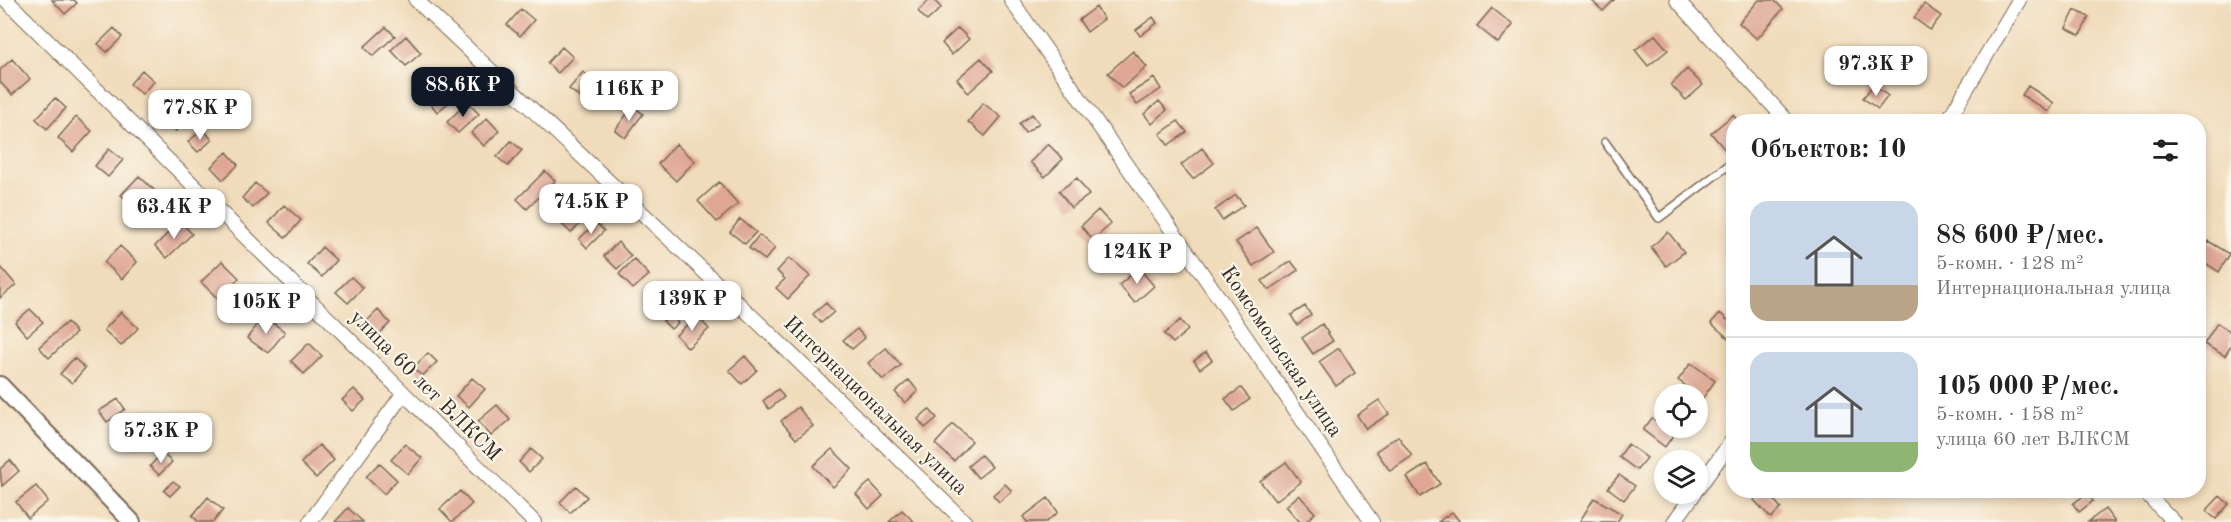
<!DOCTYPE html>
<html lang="ru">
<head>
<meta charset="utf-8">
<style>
  body { margin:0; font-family:"Old Standard TT",serif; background:#f2f2f2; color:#222; height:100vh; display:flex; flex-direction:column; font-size:22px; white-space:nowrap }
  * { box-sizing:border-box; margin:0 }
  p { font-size:20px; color:#767676 }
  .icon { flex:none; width:33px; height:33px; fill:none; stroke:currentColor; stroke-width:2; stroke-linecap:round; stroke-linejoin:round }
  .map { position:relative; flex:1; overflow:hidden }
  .panel { position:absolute; left:1726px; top:114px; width:480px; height:384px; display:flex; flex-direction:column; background:#fff; border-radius:24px; box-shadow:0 3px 9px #0003 }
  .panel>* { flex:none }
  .fabs { position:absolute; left:1654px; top:384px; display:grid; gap:12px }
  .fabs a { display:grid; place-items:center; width:54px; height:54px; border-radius:50%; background:#fff; box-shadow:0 3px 9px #0003; font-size:30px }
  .price { position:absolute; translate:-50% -51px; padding:0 14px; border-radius:12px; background:#fff; color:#222; font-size:20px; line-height:39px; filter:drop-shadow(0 2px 3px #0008) }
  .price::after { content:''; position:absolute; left:50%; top:36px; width:18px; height:14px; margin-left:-9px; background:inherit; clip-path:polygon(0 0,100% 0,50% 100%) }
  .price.selected { background:#111827; color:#fff }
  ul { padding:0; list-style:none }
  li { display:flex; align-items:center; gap:18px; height:150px; padding:0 24px }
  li+li { border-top:2px solid #e0e0e0 }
  li span { display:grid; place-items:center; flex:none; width:168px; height:120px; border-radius:18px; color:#555 }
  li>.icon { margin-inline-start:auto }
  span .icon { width:72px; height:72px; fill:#fffc; stroke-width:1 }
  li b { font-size:26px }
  h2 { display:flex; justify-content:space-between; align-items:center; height:72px; padding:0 24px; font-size:26px }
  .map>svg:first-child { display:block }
  .building { fill:#dea693 }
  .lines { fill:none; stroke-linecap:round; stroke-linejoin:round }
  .service-casing { stroke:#7a6855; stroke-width:10 }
  .minor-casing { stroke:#7a6855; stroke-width:16 }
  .tertiary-casing { stroke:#7a6855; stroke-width:20 }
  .service { stroke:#fff; stroke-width:7 }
  .minor { stroke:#fff; stroke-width:14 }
  .tertiary { stroke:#fff; stroke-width:16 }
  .labels { text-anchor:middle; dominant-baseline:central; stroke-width:4.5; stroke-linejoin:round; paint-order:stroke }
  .street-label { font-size:21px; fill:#3b2a1e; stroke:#fbf7ec }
</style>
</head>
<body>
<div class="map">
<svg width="2231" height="522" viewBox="0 0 2231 522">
  <rect width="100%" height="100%" fill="#fbf7ec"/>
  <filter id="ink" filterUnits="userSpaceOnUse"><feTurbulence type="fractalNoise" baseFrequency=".0167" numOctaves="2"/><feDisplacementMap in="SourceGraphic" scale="12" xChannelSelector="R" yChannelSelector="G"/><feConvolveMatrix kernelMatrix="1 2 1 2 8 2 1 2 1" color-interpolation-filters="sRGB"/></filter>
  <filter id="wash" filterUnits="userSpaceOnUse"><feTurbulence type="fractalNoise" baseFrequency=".008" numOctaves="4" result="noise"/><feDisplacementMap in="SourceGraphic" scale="24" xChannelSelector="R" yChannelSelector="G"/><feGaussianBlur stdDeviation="1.35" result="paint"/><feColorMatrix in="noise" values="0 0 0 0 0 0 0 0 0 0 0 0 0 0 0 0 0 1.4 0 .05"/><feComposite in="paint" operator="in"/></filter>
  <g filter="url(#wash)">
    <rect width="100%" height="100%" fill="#f0dbba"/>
    <g id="blocks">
      <path class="building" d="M52,0H74L77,3L65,14Z
        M929,0H934L941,8L927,21L918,11Z
        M1591,0H1614L1603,11Z
        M1759,0H1774L1783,9L1757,39L1739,23Z
        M1924,4L1941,16L1930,30L1914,18Z
        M1096,7L1104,19L1087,32L1079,20Z
        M1492,8L1513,25L1498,43L1477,26Z
        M521,9L534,20L520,36L507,25Z
        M2075,10L2089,17L2080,35L2066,28Z
        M1153,17L1157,23L1140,36L1136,30Z
        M386,27L395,36L373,56L364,47Z
        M114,28L122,37L107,52L98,44Z
        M958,28L969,39L952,55L942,43Z
        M1655,35L1668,50L1648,66L1635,50Z
        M406,36L421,53L406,66L391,50Z
        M562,47L573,57L558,73L547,63Z
        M1133,51L1147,67L1122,88L1108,73Z
        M981,58L993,71L968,93L957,79Z
        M12,59L30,79L12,95L0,82V70Z
        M1687,69L1703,85L1686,100L1671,85Z
        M142,70L154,81L142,94L130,84Z
        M583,72L606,90L593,107L569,89Z
        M426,76L433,83L419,97L412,91Z
        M1154,78L1161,89L1137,105L1129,94Z
        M451,79L462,92L437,112L427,99Z
        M1873,85L1888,96L1878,109L1863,98Z
        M2028,86L2054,103L2048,112L2022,95Z
        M55,98L66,108L47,129L36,119Z
        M1159,101L1167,110L1152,124L1144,114Z
        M467,102L479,114L458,133L447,122Z
        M175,103L189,116L176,131L162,118Z
        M983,103L1001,117L985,136L968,122Z
        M633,106L643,114L625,138L615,130Z
        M1032,114L1039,123L1025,133L1019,124Z
        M1733,115L1739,122H1734V144L1726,151L1711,133Z
        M76,117L92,131L73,152L58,138Z
        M487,118L499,131L484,146L471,133Z
        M1178,121L1187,132L1168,145L1160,134Z
        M203,129L212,140L198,152L188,142Z
        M511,141L522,150L508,166L497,157Z
        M676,144L695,161L676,181L658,164Z
        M1048,144L1063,159L1045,177L1030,162Z
        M1202,148L1214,163L1193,179L1181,165Z
        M109,149L123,160L108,177L95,166Z
        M227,152L238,165L223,180L211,167Z
        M545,171L555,181L527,209L517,199Z
        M139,176L154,190L136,209L121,195Z
        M1077,178L1089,195L1071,208L1059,191Z
        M719,182L738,204L717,222L698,201Z
        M255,183L267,193L253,208L242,198Z
        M1236,195L1244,205L1222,220L1215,210Z
        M577,204L589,215L571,233L560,222Z
        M284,205L301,220L286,238L269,223Z
        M1098,210L1111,224L1093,240L1081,226Z
        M740,219L756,232L745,244L730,232Z
        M180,221L192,234L167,258L155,246Z
        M596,223L604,231L587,248L579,239Z
        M1257,228L1274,252L1253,266L1236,242Z
        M1668,232L1684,252L1666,266L1651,247Z
        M759,235L775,248L765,260L749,248Z
        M1121,238L1127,246L1119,253L1112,245Z
        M2208,241L2230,254L2219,272L2199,259V255Z
        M618,242L631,256L617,269L604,256Z
        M120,246L137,262L122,279L104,262Z
        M322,247L336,260L322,277L307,264Z
        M789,258L810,276L788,299L776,288L785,279L777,271Z
        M634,259L649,275L633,289L619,274Z
        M222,261L239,278L218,299L201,282Z
        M1291,261L1298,270L1269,290L1262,281Z
        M0,266L16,285L0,298Z
        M1139,268L1154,286L1135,303L1119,285Z
        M351,277L363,288L348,303L336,292Z
        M245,288L255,299L242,311L232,301Z
        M664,290L671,297L653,313L647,306Z
        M826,303L834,312L821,323L813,314Z
        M1305,306L1311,315L1297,325L1291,315Z
        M30,309L43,322L27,336L15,322Z
        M378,310L390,323L377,336L364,324Z
        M121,312L138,328L121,346L104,330Z
        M1720,313L1734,326V334L1729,339L1711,323Z
        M670,314L678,323L671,329L663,321Z
        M264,316L285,332L268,353L247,338Z
        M697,316L709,329L688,348L676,335Z
        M1180,320L1188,330L1173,343L1164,334Z
        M67,322L76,333L49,358L39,347Z
        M2217,323L2231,332V346L2225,356L2204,344Z
        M1322,324L1333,341L1313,354L1302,338Z
        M857,329L865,338L852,349L843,340Z
        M309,343L322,356L304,374L291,361Z
        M886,348L901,365L883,380L868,363Z
        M1339,348L1355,373L1336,386L1319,362Z
        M1206,352L1212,360L1200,369L1194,361Z
        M428,353L437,362L422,376L413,368Z
        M745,356L757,370L742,384L729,370Z
        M74,358L85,368L72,383L60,374Z
        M1691,363L1715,381L1703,398L1678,380Z
        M472,378L485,389L469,407L456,396Z
        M909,380L918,391L905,403L895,392Z
        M1241,388L1250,399L1234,411L1225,399Z
        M354,389L365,400L353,411L342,400Z
        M778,389L784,397L769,409L763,401Z
        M118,399L125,409L107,422L99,411Z
        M1379,400L1389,414L1366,429L1357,415Z
        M497,405L510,420L491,436L478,421Z
        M798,407L813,426L796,439L781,421Z
        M929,409L937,418L925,428L918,419Z
        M1652,418L1674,434L1665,447L1643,430Z
        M953,424L972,441L954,461L935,444Z
        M140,426L150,436L137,449L127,439Z
        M1398,436L1412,456L1390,471L1376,451Z
        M405,444L422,458L408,474L391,460Z
        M1628,444L1647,458L1637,470L1619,457Z
        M319,445L334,460L316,478L301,463Z
        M531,449L542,459L529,472L519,462Z
        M832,449L852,469L833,487L813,466Z
        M162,453L172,462L159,475L150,466Z
        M981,455L992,467L978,478L968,466Z
        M10,460L19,471L2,486L0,469Z
        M1286,462L1301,482L1275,501L1260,481Z
        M379,463L397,480L384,494L366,477Z
        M1427,464L1440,484L1420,497L1407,477Z
        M1619,475L1635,486L1624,500L1608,488Z
        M173,481L180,486L170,496L164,491Z
        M870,482L883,496L869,509L856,494Z
        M1005,484L1012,491L999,502L993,495Z
        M36,486L48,501L28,518L16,502Z
        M576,486L587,497L570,513L560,502Z
        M1765,490L1781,508L1771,518L1754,500Z
        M460,491L472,504L452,522L440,509Z
        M2087,493L2093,501L2079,512L2073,504Z
        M1299,495L1315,513L1305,522H1300L1286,506Z
        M2220,496L2229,504L2216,519L2206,511Z
        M208,497L223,510L213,522H199L192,516Z
        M1048,498L1058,512L1046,522H1027L1023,517Z
        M1594,498L1622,514L1617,522L1580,521Z
        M348,508L363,522H335Z
        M2105,509L2115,522H2088Z
        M902,510L914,522H889Z
        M1452,512L1460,522H1438Z"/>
    </g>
  </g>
  <g filter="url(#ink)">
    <use href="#blocks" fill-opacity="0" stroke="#7a6855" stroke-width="1.5"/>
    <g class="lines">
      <g class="service-casing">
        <path id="service" d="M1605,142L1659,218L1734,161"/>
      </g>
      <g class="minor-casing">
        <path id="minor" d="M6,0L534,522
          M416,0L762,326L965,522
          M1011,0L1215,292L1372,522
          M1677,0L1788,122
          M1947,122L2019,0
          M1698,488L1734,438
          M2143,490L2174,522
          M310,522L403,394
          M1674,522L1694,494"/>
      </g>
      <g class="tertiary-casing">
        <path id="tertiary" d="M0,385L132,522"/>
      </g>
      <use href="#service" class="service"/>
      <use href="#minor" class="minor"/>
      <use href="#tertiary" class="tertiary"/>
    </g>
  </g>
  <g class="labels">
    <g class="street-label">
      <text transform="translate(1281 352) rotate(56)">Комсомольская улица</text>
      <text transform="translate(425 386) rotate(45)">улица 60 лет ВЛКСМ</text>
      <text transform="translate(875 406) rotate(44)">Интернациональная улица</text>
    </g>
  </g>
</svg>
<div class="fabs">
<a><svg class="icon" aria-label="locate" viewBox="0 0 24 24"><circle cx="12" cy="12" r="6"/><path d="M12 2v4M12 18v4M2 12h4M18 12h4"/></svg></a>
<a><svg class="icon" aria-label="layers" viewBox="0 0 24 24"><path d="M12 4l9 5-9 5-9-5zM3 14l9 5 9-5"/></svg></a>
</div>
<b class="price" style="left:1876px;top:97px">97.3K ₽</b>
<b class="price selected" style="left:463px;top:118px">88.6K ₽</b>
<b class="price" style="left:629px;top:122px">116K ₽</b>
<b class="price" style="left:200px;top:141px">77.8K ₽</b>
<b class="price" style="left:591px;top:235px">74.5K ₽</b>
<b class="price" style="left:174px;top:240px">63.4K ₽</b>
<b class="price" style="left:1137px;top:285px">124K ₽</b>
<b class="price" style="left:692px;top:332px">139K ₽</b>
<b class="price" style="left:266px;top:335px">105K ₽</b>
<b class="price" style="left:161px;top:464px">57.3K ₽</b>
<section class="panel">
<h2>Объектов: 10<svg class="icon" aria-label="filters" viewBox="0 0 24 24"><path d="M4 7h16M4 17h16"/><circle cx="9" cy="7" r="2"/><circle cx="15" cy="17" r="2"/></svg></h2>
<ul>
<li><span style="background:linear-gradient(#c9d6e8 70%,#b9a48a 0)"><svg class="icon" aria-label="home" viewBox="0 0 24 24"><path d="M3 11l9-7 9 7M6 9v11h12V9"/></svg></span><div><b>88 600 ₽/мес.</b><p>5-комн. · 128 m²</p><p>Интернациональная улица</p></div></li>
<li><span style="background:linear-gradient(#c9d6e8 75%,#8fb573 0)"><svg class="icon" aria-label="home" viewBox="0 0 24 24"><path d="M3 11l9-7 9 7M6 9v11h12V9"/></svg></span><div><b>105 000 ₽/мес.</b><p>5-комн. · 158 m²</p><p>улица 60 лет ВЛКСМ</p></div></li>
</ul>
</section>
</div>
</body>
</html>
